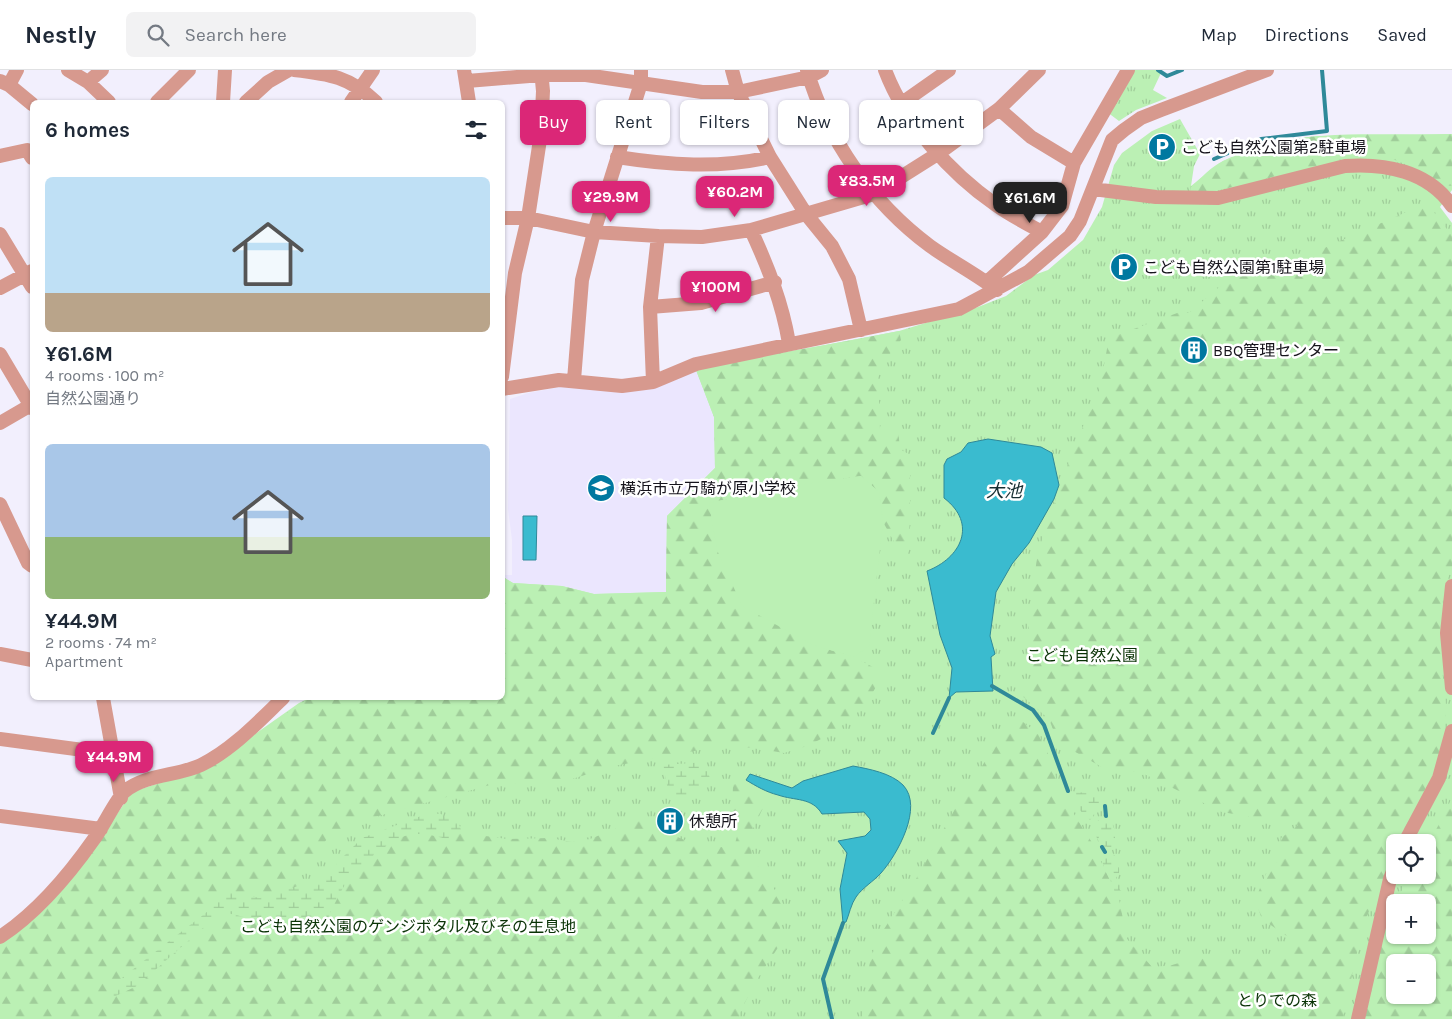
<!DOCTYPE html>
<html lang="en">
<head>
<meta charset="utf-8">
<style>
  body { margin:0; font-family:Karla,"Noto Sans JP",sans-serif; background:#f2f2f3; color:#1f2937; height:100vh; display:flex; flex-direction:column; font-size:19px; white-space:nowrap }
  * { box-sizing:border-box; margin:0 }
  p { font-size:16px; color:#747a83 }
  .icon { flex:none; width:28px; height:28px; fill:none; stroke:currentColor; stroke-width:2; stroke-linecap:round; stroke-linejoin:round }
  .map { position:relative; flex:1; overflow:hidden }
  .panel { position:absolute; left:30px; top:30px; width:475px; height:600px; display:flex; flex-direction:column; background:#fff; border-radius:8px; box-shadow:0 1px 4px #0004 }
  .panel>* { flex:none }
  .guide { position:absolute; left:520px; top:30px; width:475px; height:45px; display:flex; gap:10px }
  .buttons { position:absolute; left:1386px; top:764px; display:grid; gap:10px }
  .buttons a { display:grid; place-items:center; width:50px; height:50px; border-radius:8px; background:#fff; box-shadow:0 1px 4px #0004; font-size:25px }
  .price { position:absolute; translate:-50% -42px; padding:0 11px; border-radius:10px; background:#db2777; color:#fff; font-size:16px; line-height:32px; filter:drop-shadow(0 1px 2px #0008) }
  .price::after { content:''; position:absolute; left:50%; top:30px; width:15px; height:11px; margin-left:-8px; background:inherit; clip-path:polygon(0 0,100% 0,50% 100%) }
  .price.on { background:#222; color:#fff }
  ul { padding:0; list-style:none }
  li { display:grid; align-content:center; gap:10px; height:265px; padding:0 15px }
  li span { display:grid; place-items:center; height:155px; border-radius:8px; color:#555 }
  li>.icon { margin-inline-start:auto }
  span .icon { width:90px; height:90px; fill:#fffc; stroke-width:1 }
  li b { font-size:21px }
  h2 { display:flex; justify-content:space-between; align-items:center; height:60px; padding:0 15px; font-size:21px }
  .chip { padding:0 18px; border-radius:8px; background:#fff; box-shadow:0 1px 4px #0004; font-size:18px; line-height:45px }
  .chip.on { background:#db2777; color:#fff }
  header { display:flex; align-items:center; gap:30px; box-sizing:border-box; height:70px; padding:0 25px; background:#fff; border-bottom:1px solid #e0e1e3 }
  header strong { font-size:24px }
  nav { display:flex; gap:28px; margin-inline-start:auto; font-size:18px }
  .search { width:350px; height:45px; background:#f2f2f3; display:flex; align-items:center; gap:12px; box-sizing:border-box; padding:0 18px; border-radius:8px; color:#747a83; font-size:19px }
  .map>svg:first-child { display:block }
  .built { fill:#ebe6fe }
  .grass { fill:url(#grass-tufts); fill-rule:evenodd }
  .forest { fill:url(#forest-firs); fill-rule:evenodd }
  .wetland { fill:url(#wetland-marsh) }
  .pitch { fill:#bbf0b4 }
  .water { fill:#3abbcf; stroke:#2f8999 }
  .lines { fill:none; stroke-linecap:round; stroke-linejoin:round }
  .stream { stroke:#2f8999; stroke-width:4 }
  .minor { stroke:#d7998e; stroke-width:14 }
  .labels { text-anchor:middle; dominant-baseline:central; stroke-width:5; stroke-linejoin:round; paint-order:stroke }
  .poi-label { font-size:16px; fill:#16141c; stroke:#fff; text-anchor:start }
  .park-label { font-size:16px; fill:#0a3306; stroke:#fff }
  .water-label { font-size:18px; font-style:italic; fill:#182e32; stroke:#fff }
</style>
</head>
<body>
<header>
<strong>Nestly</strong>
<div class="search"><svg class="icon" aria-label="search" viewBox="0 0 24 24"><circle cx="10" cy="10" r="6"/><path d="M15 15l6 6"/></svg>Search here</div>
<nav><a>Map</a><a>Directions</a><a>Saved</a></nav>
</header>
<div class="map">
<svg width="1452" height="949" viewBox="0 0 1452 949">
  <defs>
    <pattern id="grass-tufts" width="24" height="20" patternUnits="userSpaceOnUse" patternTransform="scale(1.25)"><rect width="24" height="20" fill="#bbf0b4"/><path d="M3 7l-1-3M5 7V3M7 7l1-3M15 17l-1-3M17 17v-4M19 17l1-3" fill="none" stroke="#a0cd9a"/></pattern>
    <pattern id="forest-firs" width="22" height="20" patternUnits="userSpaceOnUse" patternTransform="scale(1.25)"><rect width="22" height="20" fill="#bbf0b4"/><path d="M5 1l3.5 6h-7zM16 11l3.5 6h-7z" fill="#a0cd9a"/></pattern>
    <pattern id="wetland-marsh" width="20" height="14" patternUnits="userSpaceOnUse" patternTransform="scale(1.25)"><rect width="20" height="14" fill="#bbf0b4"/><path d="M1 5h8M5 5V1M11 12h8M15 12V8" fill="none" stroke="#a0cd9a"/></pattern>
  </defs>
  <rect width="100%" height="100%" fill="#f2effd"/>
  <path class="built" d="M696,300L714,347L715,398L667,446L666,522L594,524L562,516L513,513L503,507V505H512V470L508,439L510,329L528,323L560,317Z"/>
  <path class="grass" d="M1134,0H1156L1161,3L1153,20L1167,28L1136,40L1119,51L1107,42Z
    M1180,49L1200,84L1194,96L1191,116L1223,91L1292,69L1317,66L1452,64V120L1440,137L1452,153V949H0L208,697L299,633L309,628H502L503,507L513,513L562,516L594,524L666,522L667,446L715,398L714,347L696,300L899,261L978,237L1006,226L1034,205L1048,200L1083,170L1102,137L1114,95L1122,83L1152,61ZM1395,772H1428V805H1395ZM1395,832H1428V865H1395ZM1395,892H1428V925H1395Z"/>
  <path class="forest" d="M1452,64V116L1442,115L1417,99L1395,90L1372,86L1347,88L1212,122H1190L1191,117C1201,108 1212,96 1223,91C1294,55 1376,67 1452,64Z
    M1427,133L1452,166V496C1441,527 1438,558 1441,590C1443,612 1448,633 1445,655C1441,699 1416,734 1399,772H1395V782L1362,857L1343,949H862L870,890L879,867L916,809L957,735L1002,665L1008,647L1022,651L1039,665L1051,690L1060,722L1091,771L1119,829L1127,869L1153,898L1172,895L1206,885H1290L1294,871L1262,849L1255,830L1266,804L1281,788V768L1298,755L1222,742L1138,701L1112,703L1058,672L1049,649L1021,625L1038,606L1029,597V545L1038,481L1075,374L1099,322L1109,268L1180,242L1189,243L1232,206L1308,185Z
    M899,261L901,270L878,299L880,360L898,359L900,379L910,385V446L908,485L901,484L883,452L879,422L861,406L777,418L709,433L813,575L854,587L884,603L866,634L835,662L807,676L784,683L755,678L721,676L614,696L572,709L533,715L497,713L346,755L327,769L299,803L297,818L326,822L390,765L436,759L507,769L550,768L572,772L590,769L642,748L665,762L702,777H734L738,763L732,751L733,714L747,715L760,724L763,738L750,765L752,788L782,830L779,876L754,914L737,949H623C614,944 607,943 598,949H0V869L104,763L132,722L208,697L309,628H502L503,507L513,513L562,516L594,524L666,522L667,446L715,398L714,347L696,300C763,284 831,275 899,261Z
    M1452,726V949H1363C1375,899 1384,850 1410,805H1428V774L1447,740ZM1395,832H1428V865H1395ZM1395,892H1428V925H1395Z"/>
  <path class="wetland" d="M705,692L711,712C702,724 689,725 676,727L668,720L663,695Z
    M1068,721C1084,725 1096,718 1108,734L1102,737L1090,750L1082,743Z
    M429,743L441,744L459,754L461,760L454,772C439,766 420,761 405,766C393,769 359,795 352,805C345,813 339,825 334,835C328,844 325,863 315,868L310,860L280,849L257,850L227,843L204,857L137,916L107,930L123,907L212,838L227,822L260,828L301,815L324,812L338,792L362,768Z
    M1106,746C1116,755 1116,765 1114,778L1101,776L1096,766L1094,753Z
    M1105,781C1117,782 1120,793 1119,803L1116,808L1120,813V820L1124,823L1121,827L1115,824C1113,808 1096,795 1105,781Z"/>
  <path class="pitch" d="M861,406L879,422L883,452L869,576L854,587L813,575L742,536L717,480L709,433L777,418Z"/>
  <path class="water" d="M988,369L1041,377L1052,383L1059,415L1054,429L1029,473L1012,494L996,522L990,566L995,584L991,587L993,621L956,622L949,628L952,598L940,565L927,501C961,488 978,454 944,428V395L947,389L961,382L968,373Z
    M523,446H537L536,490H523Z
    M853,696C869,699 891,703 903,715C924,737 897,785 881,803C874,811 862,818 856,827C851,834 849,845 846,852L843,853L840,819L847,783L838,771L865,766L871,760L870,749L864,742L822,744C812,727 795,731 778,725C766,722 756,716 746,710L750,704L792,718L803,711Z"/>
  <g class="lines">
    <path class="stream" d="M1158,0L1167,6L1182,0
      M1214,89L1261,69L1327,61L1322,0
      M992,616L1033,640L1044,655L1068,721
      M933,663L949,628
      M1105,736L1106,746
      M1102,777L1105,782
      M832,949L823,909L843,853"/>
    <path class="minor" d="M68,0L88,12L109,32
      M294,0C330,4 350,7 376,32
      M464,0L469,32
      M732,0L738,22L770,87L806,144L832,176L849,209L861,260
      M807,0C827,69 872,133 930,176C951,191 976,204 997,220
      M885,0C905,53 950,103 996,135C1010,145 1027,154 1042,162
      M0,11L9,15L32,34
      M467,11L542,5H586L702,22H738L809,7L822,0
      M88,12L102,0
      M9,15L17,0
      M157,32L189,0
      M223,32L225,0
      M246,32L268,12L289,0
      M351,32L373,0
      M902,33L949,0
      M999,39L1031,67L1074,93
      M0,86L27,80L32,88
      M617,87C668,95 719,99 770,87
      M1093,119L1156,127L1218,128L1345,96C1385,93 1428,101 1452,136
      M502,148H528L594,162L658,166L702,167L751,160L874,124L939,83L999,39L1039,0
      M751,160C768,197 782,232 789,273
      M0,164L32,217
      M987,212L1042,162L1062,136L1074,93L1128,0
      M0,218L32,201
      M650,237L701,233L775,212
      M0,284L32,338
      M502,307L515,203L528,148L541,63L543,21L541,0
      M574,310L582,210L594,162L641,13V0
      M653,312L650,237L658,166
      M502,319L559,310L622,316L653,312L696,294L959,239L1028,202L1070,166L1080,151L1112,70L1124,60L1141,48L1161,40L1267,0
      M0,353L31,335
      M0,434L28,493L32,496
      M1452,516L1447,563L1452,618
      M0,584L32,590
      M103,628L121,728
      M0,669L113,684
      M0,746L101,759
      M1405,772L1439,708L1452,661
      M0,867C38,842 68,806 94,769C103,757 116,729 125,721C146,704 178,706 201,695C232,680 259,651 283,628
      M1358,949L1390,809L1395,796"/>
  </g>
  <defs>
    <g id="parking-disc" transform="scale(1.4375)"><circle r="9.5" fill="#0078a0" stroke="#fff"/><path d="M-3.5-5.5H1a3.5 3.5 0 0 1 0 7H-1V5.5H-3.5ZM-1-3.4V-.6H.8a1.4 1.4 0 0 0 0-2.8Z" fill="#fff"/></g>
    <g id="building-disc" transform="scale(1.4375)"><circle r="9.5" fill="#0078a0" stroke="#fff"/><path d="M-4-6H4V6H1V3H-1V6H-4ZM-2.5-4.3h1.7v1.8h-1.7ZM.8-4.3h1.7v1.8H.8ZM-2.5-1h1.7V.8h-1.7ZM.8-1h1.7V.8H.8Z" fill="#fff"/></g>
    <g id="school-disc" transform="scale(1.4375)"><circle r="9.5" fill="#0078a0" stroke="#fff"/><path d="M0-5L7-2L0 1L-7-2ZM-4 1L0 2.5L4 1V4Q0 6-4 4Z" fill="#fff"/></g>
  </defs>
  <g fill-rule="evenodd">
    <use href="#parking-disc" x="1162" y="77"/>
    <use href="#parking-disc" x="1124" y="197"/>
    <use href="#building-disc" x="1194" y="280"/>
    <use href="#school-disc" x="601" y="418"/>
    <use href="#building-disc" x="670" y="751"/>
  </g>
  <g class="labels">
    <g class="poi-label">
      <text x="1181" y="77">こども自然公園第2駐車場</text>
      <text x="1143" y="197">こども自然公園第1駐車場</text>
      <text x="1213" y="280">BBQ管理センター</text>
      <text x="620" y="418">横浜市立万騎が原小学校</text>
      <text x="689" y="751">休憩所</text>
    </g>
    <g class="park-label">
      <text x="1082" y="585">こども自然公園</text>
      <text x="408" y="856">こども自然公園のゲンジボタル及びその生息地</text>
      <text x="1277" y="930">とりでの森</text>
    </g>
    <g class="water-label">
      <text x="1004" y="421">大池</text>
    </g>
  </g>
</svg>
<div class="buttons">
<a><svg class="icon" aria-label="locate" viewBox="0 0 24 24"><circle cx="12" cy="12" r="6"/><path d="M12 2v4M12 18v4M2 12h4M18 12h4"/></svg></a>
<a>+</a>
<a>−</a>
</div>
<b class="price" style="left:867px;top:137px">¥83.5M</b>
<b class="price" style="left:735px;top:148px">¥60.2M</b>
<b class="price" style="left:611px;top:153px">¥29.9M</b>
<b class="price on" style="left:1030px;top:154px">¥61.6M</b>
<b class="price" style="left:716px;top:243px">¥100M</b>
<b class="price" style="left:114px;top:713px">¥44.9M</b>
<div class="guide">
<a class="chip on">Buy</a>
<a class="chip">Rent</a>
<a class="chip">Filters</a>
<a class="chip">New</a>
<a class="chip">Apartment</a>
</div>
<section class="panel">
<h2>6 homes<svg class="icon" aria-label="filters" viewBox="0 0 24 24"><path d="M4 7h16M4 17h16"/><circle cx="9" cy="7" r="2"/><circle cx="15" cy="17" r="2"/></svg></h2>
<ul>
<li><span style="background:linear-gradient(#bfe0f5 75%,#b9a48a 0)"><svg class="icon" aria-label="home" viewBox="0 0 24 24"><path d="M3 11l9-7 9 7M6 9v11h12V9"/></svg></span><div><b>¥61.6M</b><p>4 rooms · 100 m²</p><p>自然公園通り</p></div></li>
<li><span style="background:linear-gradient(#a9c7e8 60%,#8fb573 0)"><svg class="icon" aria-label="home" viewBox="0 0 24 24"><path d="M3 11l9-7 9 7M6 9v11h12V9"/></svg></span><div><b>¥44.9M</b><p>2 rooms · 74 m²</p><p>Apartment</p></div></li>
</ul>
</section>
</div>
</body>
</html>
